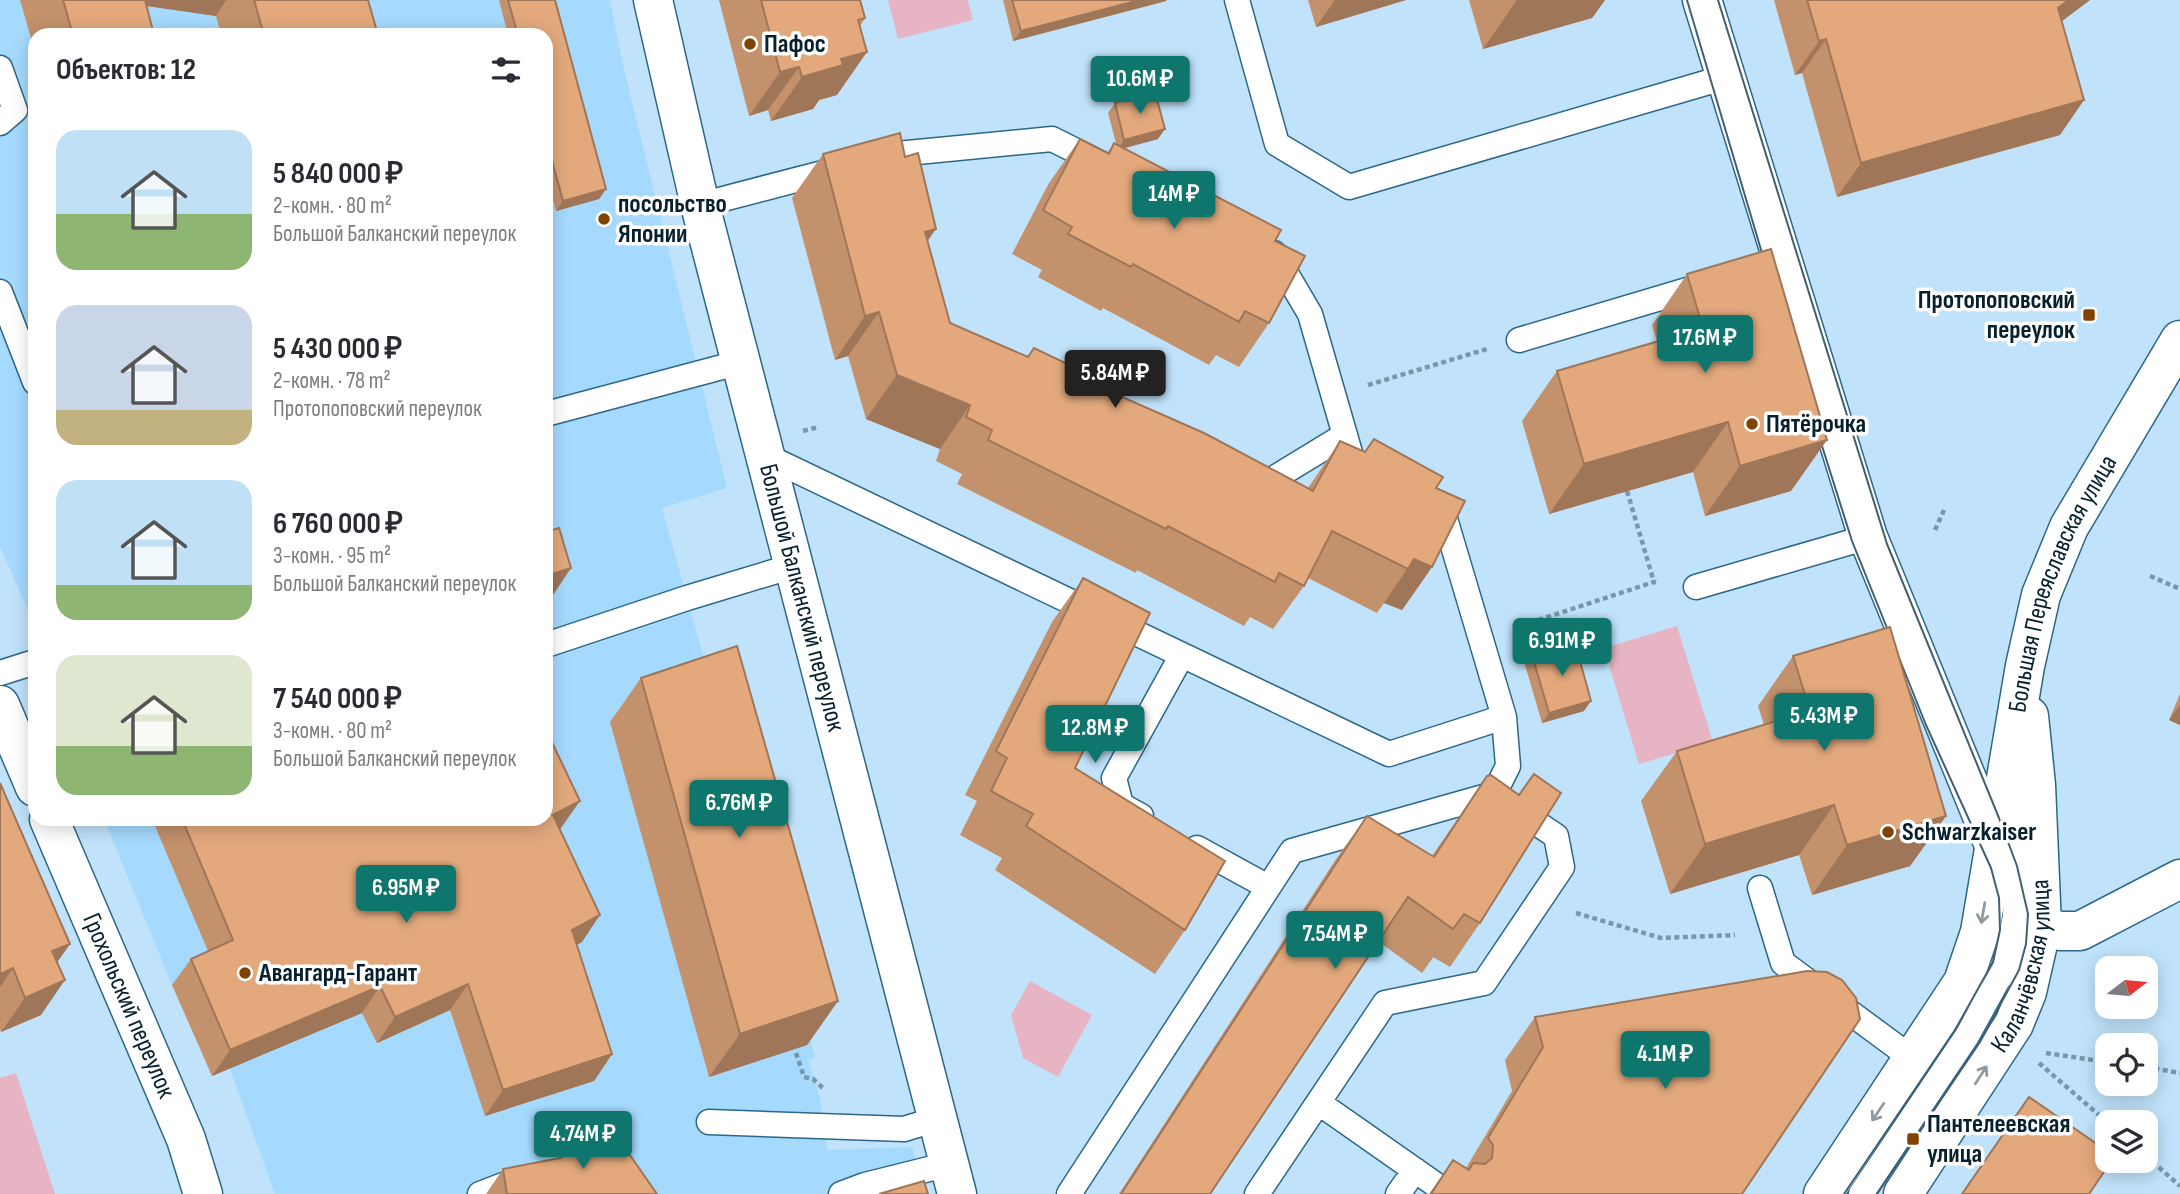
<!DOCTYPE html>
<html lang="ru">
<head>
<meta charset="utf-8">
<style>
  body { margin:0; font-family:"Sofia Sans Condensed",sans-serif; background:#f2f2f3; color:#2b2b33; height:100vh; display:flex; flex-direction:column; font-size:26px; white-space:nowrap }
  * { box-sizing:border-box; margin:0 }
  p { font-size:23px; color:#7c7c81 }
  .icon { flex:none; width:38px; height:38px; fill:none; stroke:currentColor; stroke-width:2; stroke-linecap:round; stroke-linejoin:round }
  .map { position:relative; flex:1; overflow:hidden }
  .details { position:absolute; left:28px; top:28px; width:525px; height:798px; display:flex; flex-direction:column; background:#fff; border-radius:21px; box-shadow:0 4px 18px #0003 }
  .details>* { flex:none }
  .needle { width:46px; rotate:74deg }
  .fabs { position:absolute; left:2095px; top:956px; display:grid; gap:14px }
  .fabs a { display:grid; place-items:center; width:63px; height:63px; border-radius:14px; background:#fff; box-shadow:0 4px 18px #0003; font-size:35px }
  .price { position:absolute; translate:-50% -60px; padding:0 16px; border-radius:7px; background:#0f766e; color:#fff; font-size:23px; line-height:46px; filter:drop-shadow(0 2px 4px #0008) }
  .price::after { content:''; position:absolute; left:50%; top:42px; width:21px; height:16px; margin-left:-10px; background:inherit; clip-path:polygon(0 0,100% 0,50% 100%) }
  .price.on { background:#222; color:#fff }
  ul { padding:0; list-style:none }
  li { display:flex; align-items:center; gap:21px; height:175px; padding:0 28px }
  li span { display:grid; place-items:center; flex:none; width:196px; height:140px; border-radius:21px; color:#555 }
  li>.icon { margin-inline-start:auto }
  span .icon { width:84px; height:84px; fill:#fffc; stroke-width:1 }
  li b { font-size:30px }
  h2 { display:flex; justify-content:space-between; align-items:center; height:84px; padding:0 28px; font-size:30px }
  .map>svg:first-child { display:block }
  .built { fill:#a5dafe }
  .green { fill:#e6b4c3 }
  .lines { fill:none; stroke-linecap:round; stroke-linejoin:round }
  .service-casing { stroke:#2c678a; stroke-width:27 }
  .minor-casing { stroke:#2c678a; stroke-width:41 }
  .tertiary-casing { stroke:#2c678a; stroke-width:41 }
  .secondary-casing { stroke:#2c678a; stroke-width:41 }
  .path { stroke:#7897ab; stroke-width:4.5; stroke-dasharray:5 3.5; stroke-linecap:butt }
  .service { stroke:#fff; stroke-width:24 }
  .minor { stroke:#fff; stroke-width:38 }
  .tertiary { stroke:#fff; stroke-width:38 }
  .secondary { stroke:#fff; stroke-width:38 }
  .tram { stroke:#436071; stroke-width:2 }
  .wall { fill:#c3916c }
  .shaded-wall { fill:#9f7658 }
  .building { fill:#e3a97d; stroke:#9f7658; stroke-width:2 }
  .oneway { stroke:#8f9ba1 }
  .poi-dot { fill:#804300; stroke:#fefefe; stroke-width:2.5 }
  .labels { text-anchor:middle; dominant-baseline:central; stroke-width:7; stroke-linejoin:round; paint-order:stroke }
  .poi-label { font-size:26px; font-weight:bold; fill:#07202e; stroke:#fefefe; text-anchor:start }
  .street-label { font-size:26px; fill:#07202e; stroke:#fefefe }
</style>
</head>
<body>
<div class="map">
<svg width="2180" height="1194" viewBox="0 0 2180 1194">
  <rect width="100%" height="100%" fill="#c0e3fb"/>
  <path class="built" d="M0,0H610L623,65L727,488L662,508L815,1057L808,1060L820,1098L827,1150L912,1147L926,1194H275L230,1069L172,985L104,819H546V35H35V627L0,546Z"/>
  <path class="green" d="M888,0H968L973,20L898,39Z
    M1677,626L1713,742L1639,764L1604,648Z
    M1030,981L1092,1015L1058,1077L1023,1058L1011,1015Z
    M16,1073L55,1194H0V1078Z"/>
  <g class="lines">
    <g class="service-casing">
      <path id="service" d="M1237,0L1277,144L1349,187L1726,77
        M0,68L15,110L0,123
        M873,160L897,154L1052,139L1102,164
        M700,205L838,169
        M1274,253L1310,314L1353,463L1365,470
        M0,292L35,382
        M1519,340L1704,285
        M546,414L741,362
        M766,456L1389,754L1504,717
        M1254,486L1258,488L1345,435
        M1696,587L1868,537
        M546,645L687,598L793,566
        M0,673L35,662
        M1141,816L1121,805L1114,778L1182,655
        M1197,848L1268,887
        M1760,888L1783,963L1913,1059
        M1319,1103L1449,1194
        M709,1122L904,1129L937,1119
        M480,1194L519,1179
        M841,1194L865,1185L949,1164
        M1069,1194L1292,851L1494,794L1508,766L1504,717L1443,512L1434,507
        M1257,1194L1385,1003L1484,983L1562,867L1556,836L1514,808
        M1398,1194L1415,1170
        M1861,1194L1967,1036L2005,967L2015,916L2020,790"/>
    </g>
    <g class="minor-casing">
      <g id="minor">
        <path id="s1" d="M653,0L700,205L957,1194"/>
        <path d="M1994,845L2028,914L2042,926L2060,931H2080L2180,879"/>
      </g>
    </g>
    <g class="tertiary-casing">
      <g id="tertiary">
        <path d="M1702,0L1868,537L1994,845"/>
        <path d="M0,705L35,787"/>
        <path id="s2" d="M49,819L186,1139L203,1194"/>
      </g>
    </g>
    <g class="secondary-casing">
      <g id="secondary">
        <path id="s3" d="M1823,1194L1963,982L1980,932L2025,666L2041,595L2069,527L2180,340"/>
        <path id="s4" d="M1903,1194L2014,1024L2027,992L2042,926L2036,785L2029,716"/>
      </g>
    </g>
    <path class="path" d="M1368,385L1487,349
      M803,431L819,427
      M1627,491L1654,582
      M1935,530L1944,510
      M2150,576L2180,589
      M1514,628L1654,582L1659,583
      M1576,913L1661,938L1735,935
      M796,1053L804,1077L813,1079L825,1090
      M2046,1053L2107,1062
      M2039,1063L2107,1122
      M2146,1067L2180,1073
      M2146,1156L2180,1186"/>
    <use href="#service" class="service"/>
    <use href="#minor" class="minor"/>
    <use href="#tertiary" class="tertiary"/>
    <use href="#secondary" class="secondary"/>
    <path class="tram" d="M1687,0L1767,270
      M1718,0L1887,544L1999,818L2017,866L2028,914L2026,944L2019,970L1980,1042L1877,1194
      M1817,430L1852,541L1926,725L1991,868L1999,898L2000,930L1993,962L1955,1030L1844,1194"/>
  </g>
  <path class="wall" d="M20,0H368L378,35H221L216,16L146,6L154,35H35V52Z
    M499,0H555L606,189L599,199L556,211L546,175V35H508Z
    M719,0H860L865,18L860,26L837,95L819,100L813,109L771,121L768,110L749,116Z
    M1003,0H1167L1166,1L1013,41Z
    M1308,0H1406L1316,27Z
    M1469,0H1605L1592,18L1483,49Z
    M1774,0H2090L2062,21L2060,135L1837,197L1802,73L1795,75Z
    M1115,103L1158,139L1125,148L1275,241L1269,323L1239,367L1216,355L1209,365L1103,308L1101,311L1038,277L1042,270L1012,254L1049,183L1080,139L1107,153L1114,143H1116L1108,113Z
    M823,154L905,157L950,323L1097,386L1308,488L1340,441L1436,488L1432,567L1402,610L1384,603L1377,613L1308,578L1304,586L1273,629L1250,617L1244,626L1137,570L1136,573L957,484L962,474L936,461L940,449L866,419L848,356L835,360L792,198Z
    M1687,274L1791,491L1705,516L1693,472L1549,514L1522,421L1557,371L1657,341L1652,325Z
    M1083,578L1075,768L1185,930L1155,974L995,870L1002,858L960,835L977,801L965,795L1052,622Z
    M1532,655L1584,711L1542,723L1525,665Z
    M1793,656L1946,816L1910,866L1812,895L1799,855L1670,894L1641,801L1677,751L1764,725L1758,706Z
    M641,678L838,1001L807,1045L709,1077L610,722Z
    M2180,694V725L2169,720Z
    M1487,776L1480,923L1450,967L1433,957L1422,973L1379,942L1210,1194H1119L1336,859L1367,816L1432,856Z
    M0,783L70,944L57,962L41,1015L1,1032L0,1029Z
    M152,819H546L561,828L559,829L582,942L576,945L612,1054L594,1081L485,1116L450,1010L377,1043L362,1013L212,1076L172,985L191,959L208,951Z
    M1535,1017L1742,1194H1429L1453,1160L1466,1168L1512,1091L1505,1060Z
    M503,1169L657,1194H486Z"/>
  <path class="shaded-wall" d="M107,0H226L216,16Z
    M1140,0H1167L1166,1L1013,41L1021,31Z
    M1335,0H1406L1316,27Z
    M1517,0H1605L1592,18L1483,49Z
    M2069,0H2090L2034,42L2058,8Z
    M1826,39L1802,73L1795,75L1819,41Z
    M867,52L837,95L819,100L813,109L771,121L802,77L841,59Z
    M799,67L768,110L749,116L780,72Z
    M2084,100L2060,135L1837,197L1861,163Z
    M1165,129L1158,139L1117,150L1124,140Z
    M606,189L599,199L556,211L563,201Z
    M936,229L905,273L925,232Z
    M879,312L848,356L835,360L865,316Z
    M897,375L970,405L940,449L866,419Z
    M1728,422L1693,472L1549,514L1584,464Z
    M1827,440L1791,491L1705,516L1740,466Z
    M1414,559L1432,567L1402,610L1384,603Z
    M571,568L553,595L546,597V576Z
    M1591,701L1584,711L1542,723L1549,713Z
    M2180,705V725L2169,720Z
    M580,801L561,828L534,841L553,815Z
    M1834,805L1799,855L1670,894L1705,844Z
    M1946,816L1910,866L1812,895L1847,845Z
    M1464,914L1433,957L1422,973Z
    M600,915L582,942L553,957L572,930Z
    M70,944L46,978L52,951Z
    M13,968L0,987V974Z
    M65,980L41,1015L1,1032L25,998Z
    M468,984L450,1010L377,1043L395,1017Z
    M380,986L362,1013L212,1076L230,1050Z
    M838,1001L807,1045L709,1077L740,1034Z
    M612,1054L594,1081L485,1116L503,1090Z"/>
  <path class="building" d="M63,0H145L154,35H73Z
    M254,0H368L378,35H264Z
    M508,0H555L606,189L563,201L546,139V35H518Z
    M761,0H860L865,18L858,20L867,52L841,59L843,65L802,77L799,67L780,72Z
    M1012,0H1140L1021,31Z
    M1807,0H2069L2058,8L2084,100L1861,163L1826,39L1819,41Z
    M1155,92L1165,129L1124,140L1115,103Z
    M900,133L905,157L918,153L936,229L925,232L950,323L1028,357L1034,348L1099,379L1097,386L1204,433L1313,491L1340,441L1365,452L1374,439L1443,477L1436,488L1465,501L1432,567L1414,559L1408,569L1332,531L1304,586L1279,573L1275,582L1168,526L1166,529L988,440L992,430L966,417L970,405L897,375L879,312L865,316L823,154Z
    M1080,139L1109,154L1114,143L1281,230L1275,241L1305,256L1269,323L1245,311L1239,322L1133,264L1131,267L1068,234L1072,227L1043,210Z
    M1771,249L1827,440L1740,466L1728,422L1584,464L1557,371L1703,328L1687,274Z
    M559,528L571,568L546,576V532Z
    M1083,578L1150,613L1075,768L1225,861L1185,930L1026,826L1033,814L991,791L1007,758L996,751Z
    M1890,627L1946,816L1847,845L1834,805L1705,844L1677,751L1810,711L1793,656Z
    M1575,643L1591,701L1549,713L1532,655Z
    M737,646L838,1001L740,1034L641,678Z
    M546,730L580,801L553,815L600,915L572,930L612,1054L503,1090L468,984L395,1017L380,986L230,1050L191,959L233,940L182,819H546Z
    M1534,774L1561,793L1480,923L1464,914L1453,929L1408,897L1210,1194H1121L1367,816L1434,857L1487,776L1491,775L1519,795Z
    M0,783L70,944L52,951L65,980L25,998L13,968L0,974Z
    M1807,971L1827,972L1842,980L1856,998L1860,1019L1742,1194H1431L1453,1160L1469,1170L1473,1163L1485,1164L1492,1158L1493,1145L1488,1138L1543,1047L1535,1017Z
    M2029,1097L2107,1151V1160H2112L2089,1194H1962Z
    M609,1125L657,1194H507L503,1169L560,1158Z
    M924,1181L928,1194H879Z"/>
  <defs><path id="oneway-shaft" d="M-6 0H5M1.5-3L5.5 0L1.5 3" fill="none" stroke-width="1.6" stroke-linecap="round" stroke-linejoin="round" transform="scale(1.75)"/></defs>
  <g class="oneway">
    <use href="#oneway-shaft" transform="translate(1983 913) rotate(100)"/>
    <use href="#oneway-shaft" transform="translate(1981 1075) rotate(-57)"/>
    <use href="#oneway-shaft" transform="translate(1878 1112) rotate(124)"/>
  </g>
  <g class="poi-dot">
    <circle cx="750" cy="44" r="7"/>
    <circle cx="604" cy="219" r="7"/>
    <rect x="2082" y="308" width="14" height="14" rx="3.5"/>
    <circle cx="1752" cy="424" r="7"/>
    <circle cx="1888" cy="832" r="7"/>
    <circle cx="245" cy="973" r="7"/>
    <rect x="1906" y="1132" width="14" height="14" rx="3.5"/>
  </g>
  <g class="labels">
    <g class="poi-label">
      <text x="764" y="44">Пафос</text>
      <text x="618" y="204">посольство<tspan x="618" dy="30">Японии</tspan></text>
      <text x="2075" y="300" text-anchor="end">Протопоповский<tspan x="2075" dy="30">переулок</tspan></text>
      <text x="1766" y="424">Пятёрочка</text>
      <text x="1902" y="832">Schwarzkaiser</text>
      <text x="259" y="973">Авангард-Гарант</text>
      <text x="1927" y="1124">Пантелеевская<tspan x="1927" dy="30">улица</tspan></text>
    </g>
    <g class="street-label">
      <text stroke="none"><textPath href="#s3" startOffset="667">Большая Переяславская улица</textPath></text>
      <text stroke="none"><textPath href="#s1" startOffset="616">Большой Балканский переулок</textPath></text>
      <text stroke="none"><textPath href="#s4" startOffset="262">Каланчёвская улица</textPath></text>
      <text stroke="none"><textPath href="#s2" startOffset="203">Грохольский переулок</textPath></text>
    </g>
  </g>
</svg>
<div class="fabs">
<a><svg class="needle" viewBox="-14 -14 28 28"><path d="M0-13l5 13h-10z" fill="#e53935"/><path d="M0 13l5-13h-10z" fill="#7c7c81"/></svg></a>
<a><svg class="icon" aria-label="locate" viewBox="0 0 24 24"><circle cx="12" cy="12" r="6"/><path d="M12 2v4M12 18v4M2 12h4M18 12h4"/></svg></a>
<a><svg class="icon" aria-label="layers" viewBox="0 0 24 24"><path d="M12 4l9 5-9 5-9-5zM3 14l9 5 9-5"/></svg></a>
</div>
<b class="price" style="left:1140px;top:116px">10.6M ₽</b>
<b class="price" style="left:1174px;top:231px">14M ₽</b>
<b class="price" style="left:1705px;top:375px">17.6M ₽</b>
<b class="price on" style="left:1115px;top:410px">5.84M ₽</b>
<b class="price" style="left:1562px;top:678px">6.91M ₽</b>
<b class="price" style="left:1824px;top:753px">5.43M ₽</b>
<b class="price" style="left:1095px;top:765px">12.8M ₽</b>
<b class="price" style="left:739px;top:840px">6.76M ₽</b>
<b class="price" style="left:406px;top:925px">6.95M ₽</b>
<b class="price" style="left:1335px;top:971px">7.54M ₽</b>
<b class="price" style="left:1665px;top:1091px">4.1M ₽</b>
<b class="price" style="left:583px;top:1171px">4.74M ₽</b>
<section class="details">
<h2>Объектов: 12<svg class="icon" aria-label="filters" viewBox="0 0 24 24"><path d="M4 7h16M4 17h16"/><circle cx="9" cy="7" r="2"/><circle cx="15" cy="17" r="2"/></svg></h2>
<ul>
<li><span style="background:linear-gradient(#bfe0f5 60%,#8fb573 0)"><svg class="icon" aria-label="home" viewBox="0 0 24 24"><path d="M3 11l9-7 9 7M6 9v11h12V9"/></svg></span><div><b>5 840 000 ₽</b><p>2-комн. · 80 m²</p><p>Большой Балканский переулок</p></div></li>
<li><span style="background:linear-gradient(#c9d6e8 75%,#c2b280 0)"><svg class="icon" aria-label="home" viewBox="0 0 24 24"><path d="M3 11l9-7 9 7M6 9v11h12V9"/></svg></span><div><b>5 430 000 ₽</b><p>2-комн. · 78 m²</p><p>Протопоповский переулок</p></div></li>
<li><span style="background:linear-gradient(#bfe0f5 75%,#8fb573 0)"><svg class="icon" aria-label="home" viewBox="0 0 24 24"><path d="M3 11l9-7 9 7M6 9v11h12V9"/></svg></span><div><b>6 760 000 ₽</b><p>3-комн. · 95 m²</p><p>Большой Балканский переулок</p></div></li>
<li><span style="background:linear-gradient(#dfe7d0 65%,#8fb573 0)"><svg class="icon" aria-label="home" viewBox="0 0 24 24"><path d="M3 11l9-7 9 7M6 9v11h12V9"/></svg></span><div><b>7 540 000 ₽</b><p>3-комн. · 80 m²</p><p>Большой Балканский переулок</p></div></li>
</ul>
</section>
</div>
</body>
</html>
